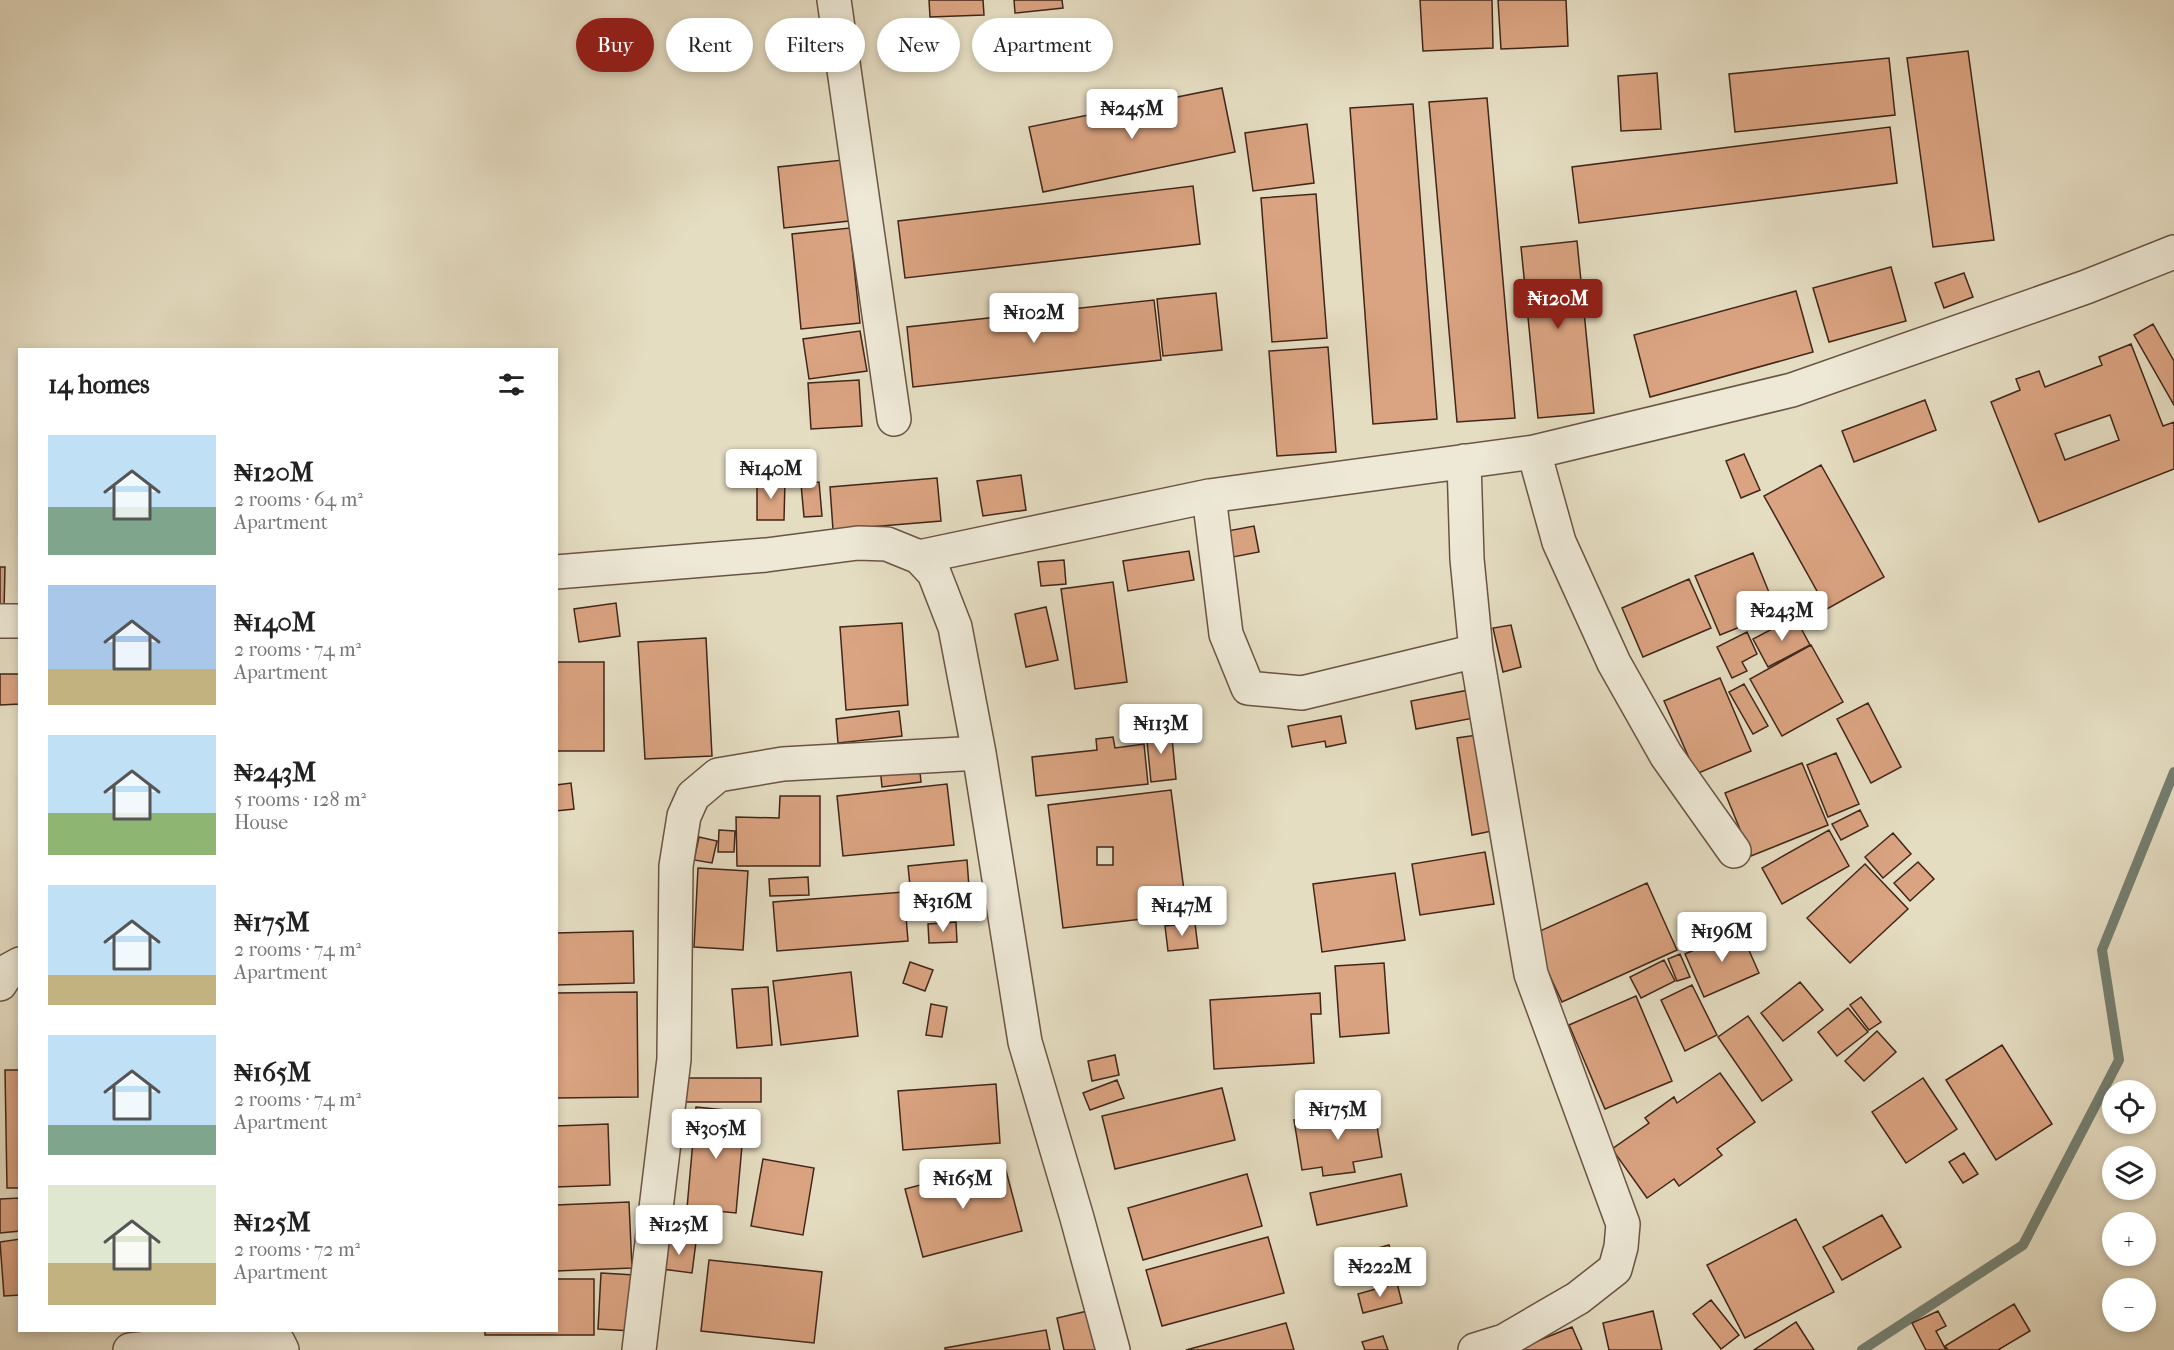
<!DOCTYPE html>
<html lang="en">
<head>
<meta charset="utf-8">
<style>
  body { margin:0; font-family:"IM FELL French Canon",serif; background:#f6f6f6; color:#222; height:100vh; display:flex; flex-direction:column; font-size:22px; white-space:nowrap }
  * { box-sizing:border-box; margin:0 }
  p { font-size:20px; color:#767676 }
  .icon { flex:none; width:33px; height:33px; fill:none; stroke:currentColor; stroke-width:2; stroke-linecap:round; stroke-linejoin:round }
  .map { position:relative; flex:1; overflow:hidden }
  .panel { position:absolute; left:18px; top:348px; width:540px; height:984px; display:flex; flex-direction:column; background:#fff; border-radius:0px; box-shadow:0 3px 9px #0003 }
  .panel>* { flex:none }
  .top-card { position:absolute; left:576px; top:18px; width:570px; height:54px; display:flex; gap:12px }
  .tools { position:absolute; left:2102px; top:1080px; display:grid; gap:12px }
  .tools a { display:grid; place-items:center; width:54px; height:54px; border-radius:50%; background:#fff; box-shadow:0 3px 9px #0003; font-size:30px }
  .price { position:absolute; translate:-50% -51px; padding:0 14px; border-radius:6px; background:#fff; color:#222; font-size:20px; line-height:39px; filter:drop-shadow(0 2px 3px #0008) }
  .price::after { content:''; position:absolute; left:50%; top:36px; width:18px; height:14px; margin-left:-9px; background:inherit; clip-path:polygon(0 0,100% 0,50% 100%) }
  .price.active { background:#8f2418; color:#fff }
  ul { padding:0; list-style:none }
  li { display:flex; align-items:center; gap:18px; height:150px; padding:0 30px }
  li span { display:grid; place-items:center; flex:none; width:168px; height:120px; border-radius:0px; color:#555 }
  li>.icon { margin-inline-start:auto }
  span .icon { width:72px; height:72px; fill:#fffc; stroke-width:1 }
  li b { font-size:26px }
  h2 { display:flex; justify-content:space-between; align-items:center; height:72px; padding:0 30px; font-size:26px }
  .tag { padding:0 21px; border-radius:27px; background:#fff; box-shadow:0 3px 9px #0003; font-size:21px; line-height:54px }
  .tag.active { background:#8f2418; color:#fff }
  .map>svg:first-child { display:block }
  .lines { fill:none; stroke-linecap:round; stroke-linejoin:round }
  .stream { stroke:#748072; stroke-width:10 }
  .building { fill:#daa381; stroke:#412619; stroke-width:1.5; fill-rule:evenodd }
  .street-casing { stroke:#6a5443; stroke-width:36 }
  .street { stroke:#eee9d7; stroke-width:33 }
</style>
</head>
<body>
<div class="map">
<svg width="2174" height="1350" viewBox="0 0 2174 1350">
  <rect width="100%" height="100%" fill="#e5ddc2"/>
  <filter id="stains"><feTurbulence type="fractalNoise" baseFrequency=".00333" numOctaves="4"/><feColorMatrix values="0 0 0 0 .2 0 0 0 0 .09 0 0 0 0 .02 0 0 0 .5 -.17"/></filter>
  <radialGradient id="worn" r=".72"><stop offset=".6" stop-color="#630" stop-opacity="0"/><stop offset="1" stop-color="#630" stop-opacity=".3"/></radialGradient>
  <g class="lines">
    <path class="stream" d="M1862,1350L2023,1245L2119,1060L2102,950L2174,772"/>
  </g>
  <path class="building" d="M929,0H983L984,15L930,17Z
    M1014,0H1062L1063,8L1015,13Z
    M1420,0H1492L1493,48L1423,51Z
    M1498,0H1566L1568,46L1501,49Z
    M1968,51L1994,240L1933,247L1907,58Z
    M1889,58L1895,115L1735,132L1729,74Z
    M1657,73L1661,129L1621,131L1618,76Z
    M1222,88L1235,152L1043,192L1029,127Z
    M1487,98L1515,418L1457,422L1429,102Z
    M1413,104L1437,419L1373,424L1350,108Z
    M1307,124L1314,183L1253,191L1245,133Z
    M1890,127L1897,183L1579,223L1572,167Z
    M843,160L849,221L784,228L778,167Z
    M1193,186L1200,244L905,278L898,221Z
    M1316,194L1327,338L1272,342L1261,198Z
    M850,228L860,323L801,329L792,234Z
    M1577,241L1594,413L1538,418L1521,247Z
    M1891,267L1906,321L1829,342L1813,288Z
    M1964,273L1973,297L1944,308L1935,283Z
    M1796,291L1813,352L1650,397L1634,335Z
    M1216,293L1222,350L1163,356L1157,299Z
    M1154,300L1161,360L913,387L907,327Z
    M2153,324L2174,361V405L2134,335Z
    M860,331L867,371L809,379L803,339Z
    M2131,344L2163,426L2174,422V469L2039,522L1991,402L2020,390L2016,379L2039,371L2045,387L2102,365L2099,357ZM2110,415L2119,440L2065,460L2055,434Z
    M1328,347L1336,452L1277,456L1269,351Z
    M859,380L862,426L811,429L808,383Z
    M1925,400L1936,430L1854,462L1842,431Z
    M1744,454L1760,490L1741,498L1726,461Z
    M1821,465L1884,577L1827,609L1764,496Z
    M1021,475L1026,510L983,516L977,481Z
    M937,478L941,521L833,530L830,487Z
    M757,480H785L784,520H757Z
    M819,482L822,516L804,517L801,484Z
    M1254,526L1259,552L1228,558L1222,532Z
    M1189,551L1194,580L1128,591L1123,561Z
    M1753,553L1777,612L1720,635L1695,576Z
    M1064,560L1066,584L1041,586L1038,562Z
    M0,567H5L4,610H0Z
    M1689,579L1711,628L1643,657L1622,608Z
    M1113,582L1127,682L1075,689L1061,589Z
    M616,603L620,636L579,642L574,609Z
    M1046,607L1058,660L1026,667L1015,614Z
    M1795,617L1810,645L1768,667L1753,639Z
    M902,623L908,705L846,710L840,627Z
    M1511,625L1521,667L1503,672L1493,628Z
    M1747,632L1757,654L1742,662L1747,671L1732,678L1717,647Z
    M706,638L712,756L645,759L638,642Z
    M1811,645L1843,702L1782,736L1750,679Z
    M556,662H604V751H556Z
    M0,674H20V704L0,705Z
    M1720,678L1751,751L1696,774L1664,701Z
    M1744,684L1768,726L1753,734L1729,692Z
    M1474,689L1479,717L1416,729L1411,701Z
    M1868,703L1901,767L1871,783L1837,719Z
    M899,711L902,736L838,743L836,719Z
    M1341,716L1346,743L1326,747L1325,741L1292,747L1288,726Z
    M1171,728L1176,779L1151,782L1146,731Z
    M1477,735L1492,831L1472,835L1457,738Z
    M1113,737L1115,748L1144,744L1148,784L1036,796L1032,757L1097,750L1096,739Z
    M1836,753L1859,804L1828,817L1807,765Z
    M919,763L921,782L882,787L880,767Z
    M1802,763L1828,825L1751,856L1725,793Z
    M571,783L574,809L556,811V785Z
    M947,784L954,845L843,856L837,796Z
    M1171,790L1187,914L1063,928L1048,805ZM1097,847H1113V865H1097Z
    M780,796H820V866H737L736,817L779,818Z
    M1860,810L1868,826L1841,840L1832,824Z
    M719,830L735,831L734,852H718Z
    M1829,830L1849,866L1782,904L1762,868Z
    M1893,833L1911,854L1883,878L1865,857Z
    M699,837L717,841L712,863L694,860Z
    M1485,852L1494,904L1420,915L1412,864Z
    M967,860L970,901L912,906L908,866Z
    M1918,862L1934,879L1910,901L1894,883Z
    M1865,864L1908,909L1850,963L1807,918Z
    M698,868L748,871L743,950L694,947Z
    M1395,873L1405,940L1322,952L1313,884Z
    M808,877L809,895L770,896L769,879Z
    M1647,883L1677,950L1562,1002L1531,935Z
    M904,892L908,941L777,951L773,902Z
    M956,922L957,942L929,943L928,924Z
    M1195,923L1198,948L1168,951L1165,926Z
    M1740,930L1759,973L1704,997L1685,954Z
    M633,931L634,983L556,985V933Z
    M1680,954L1690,977L1677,981L1668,959Z
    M1664,960L1675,981L1641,998L1630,977Z
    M910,962L933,970L925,991L903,983Z
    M1384,963L1389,1033L1340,1037L1335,966Z
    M851,972L858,1036L781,1045L773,981Z
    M1800,982L1823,1010L1783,1041L1761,1013Z
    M1692,985L1717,1035L1685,1051L1661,1000Z
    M768,987L772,1045L737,1048L732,989Z
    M637,992L638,1097L556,1098V993Z
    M1320,993L1321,1014H1311L1314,1063L1214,1069L1210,1000Z
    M1636,996L1672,1081L1605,1109L1569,1025Z
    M1861,997L1881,1022L1869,1030L1850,1005Z
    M931,1004L947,1007L942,1037L926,1035Z
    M1848,1008L1868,1032L1837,1056L1818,1032Z
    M1748,1016L1792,1080L1762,1101L1718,1037Z
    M1877,1031L1896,1052L1864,1081L1845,1061Z
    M2002,1045L2052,1124L1996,1160L1946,1080Z
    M1115,1055L1119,1075L1092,1081L1088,1061Z
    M5,1070H20V1188H7Z
    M1720,1073L1755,1122L1717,1149L1722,1155L1679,1186L1674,1179L1647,1198L1612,1149L1649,1123L1645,1118L1674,1097L1677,1103Z
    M679,1078H761V1102H679Z
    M1923,1078L1957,1129L1906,1163L1872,1112Z
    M1117,1080L1124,1098L1090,1110L1083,1093Z
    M996,1084L1000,1143L903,1150L898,1091Z
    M1222,1088L1235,1140L1115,1169L1102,1116Z
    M696,1107L745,1112L736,1213L687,1208Z
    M1374,1108L1382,1157L1353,1162L1355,1172L1323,1176L1322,1167L1302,1170L1294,1120Z
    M608,1124L610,1185L556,1187V1126Z
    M1964,1153L1978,1174L1963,1183L1949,1162Z
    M763,1159L814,1168L803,1235L751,1226Z
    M1004,1163L1022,1231L923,1257L905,1189Z
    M1247,1174L1262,1226L1143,1260L1128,1208Z
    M1401,1174L1407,1206L1317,1225L1310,1193Z
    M20,1198V1231L0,1233V1199Z
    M629,1202L632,1268L556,1271V1205Z
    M1882,1215L1901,1247L1842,1280L1823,1247Z
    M1796,1219L1834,1292L1745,1338L1707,1265Z
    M1268,1237L1284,1293L1162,1326L1146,1270Z
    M667,1238L696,1242L692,1273L662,1269Z
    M20,1239V1295L4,1296L0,1242Z
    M1389,1245L1397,1270L1356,1281L1349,1256Z
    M709,1260L822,1272L814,1343L701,1331Z
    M601,1273L635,1275L632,1331L598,1329Z
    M556,1279H594V1335H485V1330H556Z
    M1397,1283L1402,1303L1363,1313L1358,1294Z
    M1711,1300L1739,1335L1721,1349L1693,1314Z
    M2014,1304L2030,1331L1998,1350H1948L1945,1346Z
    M1092,1310L1101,1350H1064L1057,1318Z
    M1653,1311L1662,1350H1609L1603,1323Z
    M1938,1311L1946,1326L1936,1331L1946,1350H1926L1912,1323Z
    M1796,1322L1814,1350H1754Z
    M1286,1323L1294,1350H1186Z
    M1572,1327L1582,1350H1515Z
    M1046,1330L1050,1350H945V1348Z
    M1383,1336L1388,1350H1365L1362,1342Z"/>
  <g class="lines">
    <g class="street-casing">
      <path id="street" d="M834,0L894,419
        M1534,452L1559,542L1614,663L1666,755L1734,851
        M1464,461L1467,559L1476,651L1531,974L1623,1224L1621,1247L1615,1269L1578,1298L1504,1341L1475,1350
        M1209,496L1226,634L1248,688L1302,693L1476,651
        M919,557L1209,496L1534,452L1792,390L2086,287L2174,252
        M556,572L766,555L858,543L887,544L919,557L934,573L955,627L979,753L1025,1042L1077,1218L1113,1350
        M0,621H20
        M0,984L9,970L20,964
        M130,1350L265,1336L278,1342L282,1350
        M639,1350L674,1059L676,866L684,816L693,796L718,775L783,764L979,753"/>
    </g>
    <use href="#street" class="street"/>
  </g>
  <rect width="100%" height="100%" filter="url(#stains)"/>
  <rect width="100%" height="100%" fill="url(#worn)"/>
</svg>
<div class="tools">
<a><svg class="icon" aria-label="locate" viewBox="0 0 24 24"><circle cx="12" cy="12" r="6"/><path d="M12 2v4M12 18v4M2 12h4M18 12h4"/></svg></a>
<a><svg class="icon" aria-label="layers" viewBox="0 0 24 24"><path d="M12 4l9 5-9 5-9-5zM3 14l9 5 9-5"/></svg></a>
<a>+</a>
<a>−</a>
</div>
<b class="price" style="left:1132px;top:140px">₦245M</b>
<b class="price active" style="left:1558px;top:330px">₦120M</b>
<b class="price" style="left:1034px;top:344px">₦102M</b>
<b class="price" style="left:771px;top:500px">₦140M</b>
<b class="price" style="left:1782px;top:642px">₦243M</b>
<b class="price" style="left:1161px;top:755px">₦113M</b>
<b class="price" style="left:943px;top:933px">₦316M</b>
<b class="price" style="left:1182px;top:937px">₦147M</b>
<b class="price" style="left:1722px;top:963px">₦196M</b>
<b class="price" style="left:1338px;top:1141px">₦175M</b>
<b class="price" style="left:716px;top:1160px">₦305M</b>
<b class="price" style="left:963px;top:1210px">₦165M</b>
<b class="price" style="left:679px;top:1256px">₦125M</b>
<b class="price" style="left:1380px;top:1298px">₦222M</b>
<div class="top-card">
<a class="tag active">Buy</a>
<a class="tag">Rent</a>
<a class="tag">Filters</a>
<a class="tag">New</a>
<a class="tag">Apartment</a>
</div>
<section class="panel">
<h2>14 homes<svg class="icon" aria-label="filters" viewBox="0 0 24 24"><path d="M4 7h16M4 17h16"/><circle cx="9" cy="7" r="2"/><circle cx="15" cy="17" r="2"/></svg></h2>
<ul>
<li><span style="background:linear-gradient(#bfe0f5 60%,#7fa58c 0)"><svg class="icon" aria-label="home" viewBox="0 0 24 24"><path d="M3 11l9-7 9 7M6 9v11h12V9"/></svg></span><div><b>₦120M</b><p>2 rooms · 64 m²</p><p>Apartment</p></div></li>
<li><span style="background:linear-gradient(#a9c7e8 70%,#c2b280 0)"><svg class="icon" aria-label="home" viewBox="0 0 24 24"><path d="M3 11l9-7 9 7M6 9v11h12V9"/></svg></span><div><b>₦140M</b><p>2 rooms · 74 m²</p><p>Apartment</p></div></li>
<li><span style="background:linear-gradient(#bfe0f5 65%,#8fb573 0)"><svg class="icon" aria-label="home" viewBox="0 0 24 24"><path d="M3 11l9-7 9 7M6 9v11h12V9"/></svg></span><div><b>₦243M</b><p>5 rooms · 128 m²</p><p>House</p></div></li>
<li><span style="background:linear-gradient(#bfe0f5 75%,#c2b280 0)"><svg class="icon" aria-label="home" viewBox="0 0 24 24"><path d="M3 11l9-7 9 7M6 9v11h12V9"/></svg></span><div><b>₦175M</b><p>2 rooms · 74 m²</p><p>Apartment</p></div></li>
<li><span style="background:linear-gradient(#bfe0f5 75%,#7fa58c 0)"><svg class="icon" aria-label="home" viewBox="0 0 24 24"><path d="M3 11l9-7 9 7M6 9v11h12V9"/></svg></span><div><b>₦165M</b><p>2 rooms · 74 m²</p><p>Apartment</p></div></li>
<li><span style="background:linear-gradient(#dfe7d0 65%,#c2b280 0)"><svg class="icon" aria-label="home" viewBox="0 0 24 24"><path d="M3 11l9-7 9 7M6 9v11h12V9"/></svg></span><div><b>₦125M</b><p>2 rooms · 72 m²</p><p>Apartment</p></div></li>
</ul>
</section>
</div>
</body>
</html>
